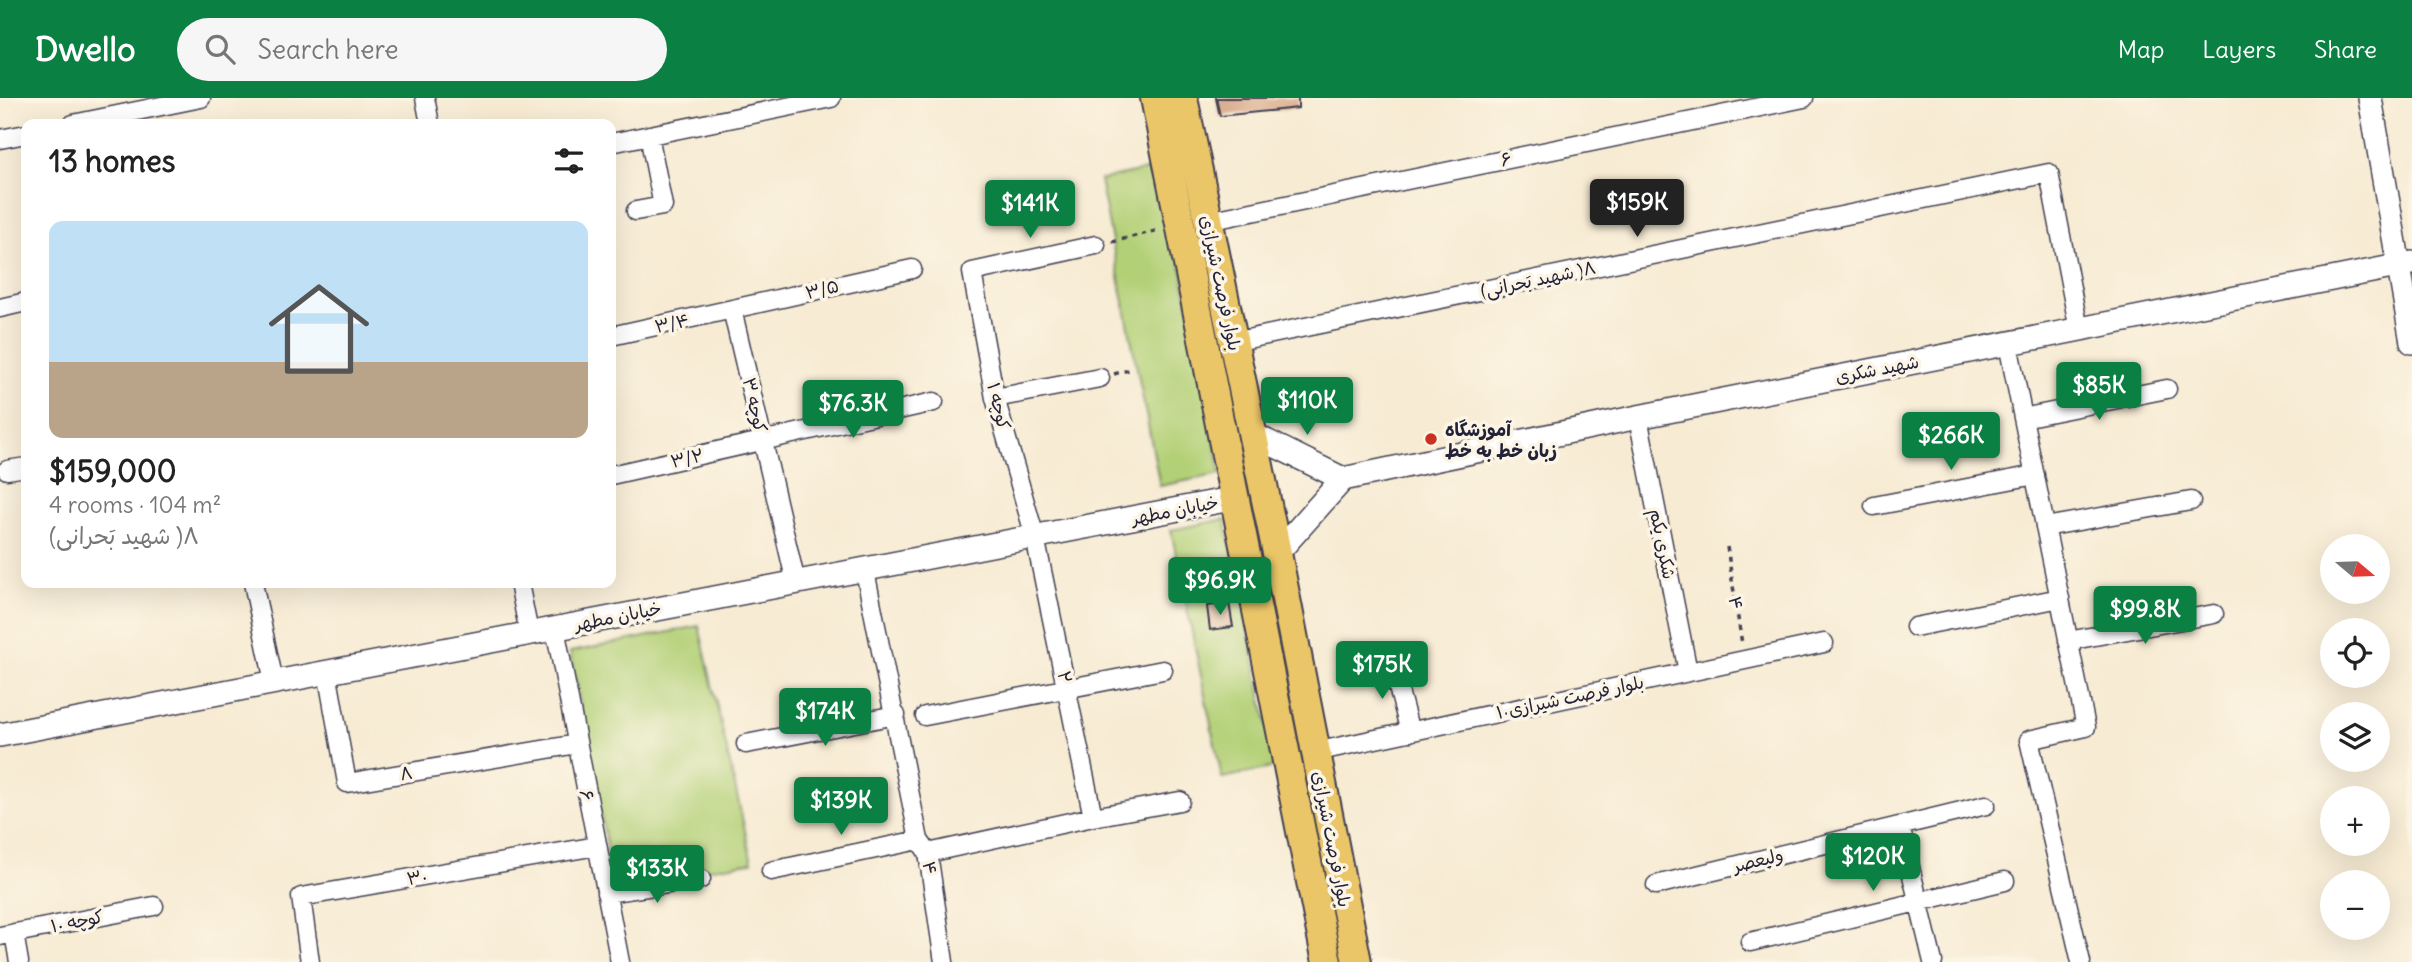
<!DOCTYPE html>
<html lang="en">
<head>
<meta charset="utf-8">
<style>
  body { margin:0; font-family:Delius,"Playpen Sans Arabic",sans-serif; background:#f6f6f6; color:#222; height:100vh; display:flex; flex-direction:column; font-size:26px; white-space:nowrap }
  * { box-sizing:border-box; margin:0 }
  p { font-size:23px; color:#767676 }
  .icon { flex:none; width:38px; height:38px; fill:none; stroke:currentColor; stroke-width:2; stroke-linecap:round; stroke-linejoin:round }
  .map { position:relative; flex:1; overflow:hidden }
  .side { position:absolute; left:21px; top:21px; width:595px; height:469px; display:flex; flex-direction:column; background:#fff; border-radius:14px; box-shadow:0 7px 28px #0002 }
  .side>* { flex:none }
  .needle { width:46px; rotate:109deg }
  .tools { position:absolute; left:2320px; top:436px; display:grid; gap:14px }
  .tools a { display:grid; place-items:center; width:70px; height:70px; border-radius:50%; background:#fff; box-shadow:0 7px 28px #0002; font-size:35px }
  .price { position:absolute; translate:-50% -60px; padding:0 16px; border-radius:7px; background:#0b8043; color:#fff; font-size:23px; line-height:46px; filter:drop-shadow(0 2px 4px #0008) }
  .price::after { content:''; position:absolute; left:50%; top:42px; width:21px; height:16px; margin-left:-10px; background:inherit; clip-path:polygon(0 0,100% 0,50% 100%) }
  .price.selected { background:#222; color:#fff }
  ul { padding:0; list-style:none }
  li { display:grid; align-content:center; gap:14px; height:371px; padding:0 28px }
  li+li { border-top:2px solid #e0e0e0 }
  li span { display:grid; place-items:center; height:217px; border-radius:14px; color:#555 }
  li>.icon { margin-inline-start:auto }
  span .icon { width:126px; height:126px; fill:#fffc; stroke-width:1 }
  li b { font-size:30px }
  h2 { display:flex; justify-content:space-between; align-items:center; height:84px; padding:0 28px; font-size:30px }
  header { display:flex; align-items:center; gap:42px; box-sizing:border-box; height:98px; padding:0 35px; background:#0b8043; color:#fff }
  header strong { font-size:33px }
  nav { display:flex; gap:38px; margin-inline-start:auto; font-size:24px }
  .search { width:490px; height:63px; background:#f6f6f6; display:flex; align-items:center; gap:18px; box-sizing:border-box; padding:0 24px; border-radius:38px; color:#767676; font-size:26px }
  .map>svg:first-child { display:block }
  .green { fill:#b2d076; stroke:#6a7958; stroke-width:2 }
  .building { fill:#daaf91 }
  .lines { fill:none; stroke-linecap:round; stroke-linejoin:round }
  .minor-casing { stroke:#424052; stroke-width:21 }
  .tertiary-casing { stroke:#424052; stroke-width:26 }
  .primary-casing { stroke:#424052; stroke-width:32 }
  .path { stroke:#424052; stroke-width:3.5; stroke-dasharray:5 5; stroke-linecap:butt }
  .minor { stroke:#fff; stroke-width:18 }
  .tertiary { stroke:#fff; stroke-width:23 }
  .primary { stroke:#ebc669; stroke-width:28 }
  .poi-dot { fill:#c8321e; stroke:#fcf5e5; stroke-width:2.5 }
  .labels { text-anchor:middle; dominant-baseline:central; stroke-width:7; stroke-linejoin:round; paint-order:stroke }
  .street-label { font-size:18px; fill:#22223b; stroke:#fcf5e5 }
  .poi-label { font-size:18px; font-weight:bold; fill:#22223b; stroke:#fcf5e5; text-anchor:start }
</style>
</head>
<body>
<header>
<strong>Dwello</strong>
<div class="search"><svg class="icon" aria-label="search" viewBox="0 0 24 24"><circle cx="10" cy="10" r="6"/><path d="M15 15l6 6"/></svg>Search here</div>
<nav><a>Map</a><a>Layers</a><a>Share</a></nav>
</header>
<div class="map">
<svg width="2412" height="864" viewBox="0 0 2412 864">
  <rect width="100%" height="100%" fill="#fcf5e5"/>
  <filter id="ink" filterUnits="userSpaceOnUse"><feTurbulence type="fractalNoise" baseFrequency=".0143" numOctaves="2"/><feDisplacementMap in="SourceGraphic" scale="14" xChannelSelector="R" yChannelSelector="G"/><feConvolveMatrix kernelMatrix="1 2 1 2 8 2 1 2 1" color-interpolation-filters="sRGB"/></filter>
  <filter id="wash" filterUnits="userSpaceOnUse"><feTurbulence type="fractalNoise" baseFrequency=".00686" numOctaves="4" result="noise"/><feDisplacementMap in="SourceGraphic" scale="28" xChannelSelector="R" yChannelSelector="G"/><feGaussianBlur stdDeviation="1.57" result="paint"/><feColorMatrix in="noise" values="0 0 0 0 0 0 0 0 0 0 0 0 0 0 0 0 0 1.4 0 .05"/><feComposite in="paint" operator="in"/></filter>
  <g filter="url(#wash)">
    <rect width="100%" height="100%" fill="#f7ebd3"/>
    <path class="green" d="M1162,69L1221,376L1160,388L1100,82Z
      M1225,421L1276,669L1222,680L1171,432Z
      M699,528L752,764L614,785L570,554Z"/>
    <g id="blocks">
      <path class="building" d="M1216,0H1298V10L1220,18Z
        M1229,505L1233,529L1210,532L1207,508Z"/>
    </g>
  </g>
  <g filter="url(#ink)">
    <use href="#blocks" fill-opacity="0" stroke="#424052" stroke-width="2"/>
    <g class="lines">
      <g class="minor-casing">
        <path id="minor" d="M425,0L430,26
          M73,26L201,0
          M0,41L26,36
          M611,45L831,0
          M636,113L663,108L649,37
          M1208,123L1804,0
          M0,210L26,204
          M732,211L796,485
          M611,238L912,171
          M1233,244L2049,75L2079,232
          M2008,246L2086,629L2029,642L2081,864
          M995,300L1100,280
          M1638,319L1688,574
          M2023,320L2167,291
          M7,372L26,369
          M611,377L934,304
          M1874,408L2035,377
          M2045,429L2191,403
          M865,473L919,742L928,755L944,864
          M253,485L274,584
          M519,485L529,535
          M1915,529L2060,500
          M555,530L620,864
          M2068,543L2214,516
          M1391,563L1410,634
          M327,574L347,685L577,646
          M925,618L1163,572
          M746,646L896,617
          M1315,654L1824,545
          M1093,719L1035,439L995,300L972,174L1096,147
          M1900,728L1933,864
          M928,755L1093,719L1180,703
          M771,773L919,742
          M1656,787L1986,707
          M606,795L701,781
          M14,835L19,864
          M0,838L154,808
          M1750,844L2005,783
          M310,864L301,799L597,748"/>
      </g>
      <g class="tertiary-casing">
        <path id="tertiary" d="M2370,0L2412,244
          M1252,336L1343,381
          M1343,381L1638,319L2412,165
          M1277,455L1343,381
          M0,637L1236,400"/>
      </g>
      <g class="primary-casing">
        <path id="primary" d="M1155,0L1327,864
          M1183,0L1277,455L1357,864"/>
      </g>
      <path class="path" d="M1112,144L1159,132
        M1114,276L1132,271
        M1727,449L1742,546"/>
      <use href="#minor" class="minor"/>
      <use href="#tertiary" class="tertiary"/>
      <use href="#primary" class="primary"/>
    </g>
  </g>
  <circle class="poi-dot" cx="1431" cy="341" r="7"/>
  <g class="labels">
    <g class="street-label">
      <text transform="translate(1506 61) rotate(-12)">۶</text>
      <text transform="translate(1538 181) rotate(-12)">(شهید بَحرانی )۸</text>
      <text transform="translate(1221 185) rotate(78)">بلوار فرصت شیرازی</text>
      <text transform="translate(822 191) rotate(-13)">۳/۵</text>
      <text transform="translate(672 225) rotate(-12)">۳/۴</text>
      <text transform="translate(1877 271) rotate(-11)">شهید شکری</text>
      <text transform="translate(755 307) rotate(77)">کوچه ۳</text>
      <text transform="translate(999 308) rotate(76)">کوچه ۱</text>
      <text transform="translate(687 360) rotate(-13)">۳/۲</text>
      <text transform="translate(1175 412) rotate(-11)">خیابان مطهر</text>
      <text transform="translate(1663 446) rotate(79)">شکری یکم</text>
      <text transform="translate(1736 505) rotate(81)">۴</text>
      <text transform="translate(618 518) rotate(-11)">خیابان مطهر</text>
      <text transform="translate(1065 579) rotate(78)">۲</text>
      <text transform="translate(1570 599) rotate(-12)">بلوار فرصت شیرازی۱۰</text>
      <text transform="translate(406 675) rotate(-10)">۸</text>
      <text transform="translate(587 697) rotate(79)">۶</text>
      <text transform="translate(1332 741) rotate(79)">بلوار فرصت شیرازی</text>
      <text transform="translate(1758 762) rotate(-14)">ولیعصر</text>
      <text transform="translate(930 770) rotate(81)">۴</text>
      <text transform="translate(417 779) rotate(-10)">۳۰</text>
      <text transform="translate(77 823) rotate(-11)">کوچه ۱۰</text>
    </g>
    <g class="poi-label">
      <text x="1445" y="331">آموزشگاه<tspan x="1445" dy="21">زبان خط به خط</tspan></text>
    </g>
  </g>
</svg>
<div class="tools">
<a><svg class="needle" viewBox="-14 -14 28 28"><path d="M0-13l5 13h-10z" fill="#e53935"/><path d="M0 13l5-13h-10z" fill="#767676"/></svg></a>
<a><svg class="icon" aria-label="locate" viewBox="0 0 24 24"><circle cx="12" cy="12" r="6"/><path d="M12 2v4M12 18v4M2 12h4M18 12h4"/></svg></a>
<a><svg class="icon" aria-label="layers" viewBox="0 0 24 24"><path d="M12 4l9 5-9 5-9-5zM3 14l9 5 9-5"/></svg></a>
<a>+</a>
<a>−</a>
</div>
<b class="price selected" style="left:1637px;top:141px">$159K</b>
<b class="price" style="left:1030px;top:142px">$141K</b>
<b class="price" style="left:2099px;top:324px">$85K</b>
<b class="price" style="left:1307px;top:339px">$110K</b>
<b class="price" style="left:853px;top:342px">$76.3K</b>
<b class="price" style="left:1951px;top:374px">$266K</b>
<b class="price" style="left:1220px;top:519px">$96.9K</b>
<b class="price" style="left:2145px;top:548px">$99.8K</b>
<b class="price" style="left:1382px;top:603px">$175K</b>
<b class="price" style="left:825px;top:650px">$174K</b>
<b class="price" style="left:841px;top:739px">$139K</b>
<b class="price" style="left:1873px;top:795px">$120K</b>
<b class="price" style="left:657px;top:807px">$133K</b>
<section class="side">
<h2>13 homes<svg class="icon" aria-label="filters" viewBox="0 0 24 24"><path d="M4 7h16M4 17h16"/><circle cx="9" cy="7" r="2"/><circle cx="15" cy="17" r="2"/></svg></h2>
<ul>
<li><span style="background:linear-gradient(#bfe0f5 65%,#b9a48a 0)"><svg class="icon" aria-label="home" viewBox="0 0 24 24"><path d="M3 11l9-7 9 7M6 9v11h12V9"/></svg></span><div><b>$159,000</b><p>4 rooms · 104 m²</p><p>(شهید بَحرانی )۸</p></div></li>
</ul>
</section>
</div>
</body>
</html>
